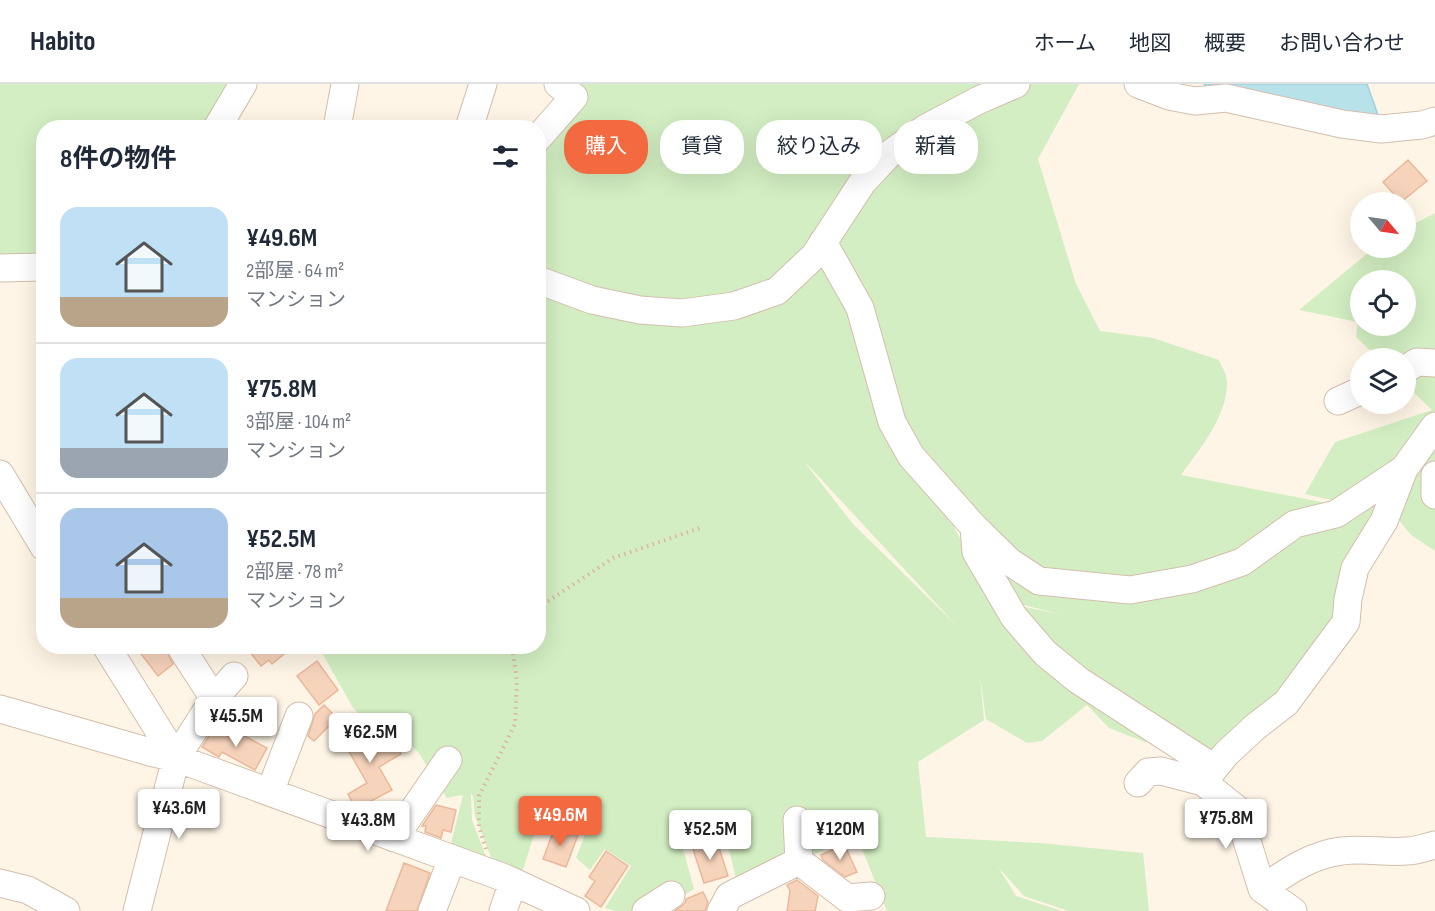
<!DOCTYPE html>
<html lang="ja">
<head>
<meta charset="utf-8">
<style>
  body { margin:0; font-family:"Sofia Sans Condensed","Noto Sans JP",sans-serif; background:#f6f6f7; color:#1f2937; height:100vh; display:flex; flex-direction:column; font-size:22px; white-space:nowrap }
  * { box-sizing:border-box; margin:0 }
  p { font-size:20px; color:#747a83 }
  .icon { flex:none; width:33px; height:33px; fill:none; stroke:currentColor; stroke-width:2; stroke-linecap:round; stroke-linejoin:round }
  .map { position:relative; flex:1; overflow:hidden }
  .details { position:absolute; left:36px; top:36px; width:510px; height:534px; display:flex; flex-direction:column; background:#fff; border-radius:24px; box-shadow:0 6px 24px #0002 }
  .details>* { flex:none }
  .guide { position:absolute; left:564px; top:36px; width:570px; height:54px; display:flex; gap:12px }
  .needle { width:39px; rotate:119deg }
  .fabs { position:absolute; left:1350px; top:108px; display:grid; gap:12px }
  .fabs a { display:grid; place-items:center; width:66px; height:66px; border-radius:50%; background:#fff; box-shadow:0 6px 24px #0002; font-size:30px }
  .price { position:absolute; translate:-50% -51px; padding:0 14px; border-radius:6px; background:#fff; color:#222; font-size:20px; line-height:39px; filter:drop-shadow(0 2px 3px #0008) }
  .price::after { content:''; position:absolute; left:50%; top:36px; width:18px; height:14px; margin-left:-9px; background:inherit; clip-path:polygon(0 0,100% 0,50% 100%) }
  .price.current { background:#f36a40; color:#fff }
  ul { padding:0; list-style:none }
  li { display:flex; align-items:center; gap:18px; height:150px; padding:0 24px }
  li+li { border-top:2px solid #e0e1e3 }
  li span { display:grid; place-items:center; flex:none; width:168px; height:120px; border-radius:18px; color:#555 }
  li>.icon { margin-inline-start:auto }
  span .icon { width:72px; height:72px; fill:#fffc; stroke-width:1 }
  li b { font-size:26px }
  h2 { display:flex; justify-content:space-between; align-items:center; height:72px; padding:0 24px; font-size:26px }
  .chip { padding:0 21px; border-radius:24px; background:#fff; box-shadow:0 6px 24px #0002; font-size:21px; line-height:54px }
  .chip.current { background:#f36a40; color:#fff }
  header { display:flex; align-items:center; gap:36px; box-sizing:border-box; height:84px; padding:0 30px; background:#fff; border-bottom:2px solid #e0e1e3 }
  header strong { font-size:28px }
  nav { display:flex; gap:33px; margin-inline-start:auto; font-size:21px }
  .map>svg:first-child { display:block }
  .green { fill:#d3eec2; fill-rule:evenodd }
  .water { fill:#b8e2ea; stroke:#9dd2dd; stroke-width:1.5 }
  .building { fill:#f6d3bb; stroke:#eab999; stroke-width:1.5 }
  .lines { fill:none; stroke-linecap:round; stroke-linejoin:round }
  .minor-casing { stroke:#d4bead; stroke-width:29 }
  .path { stroke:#dcb69d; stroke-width:4; stroke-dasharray:1.5 4.5; stroke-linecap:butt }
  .minor { stroke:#fff; stroke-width:27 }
</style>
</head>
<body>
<header>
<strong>Habito</strong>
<nav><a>ホーム</a><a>地図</a><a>概要</a><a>お問い合わせ</a></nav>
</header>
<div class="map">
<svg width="1435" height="827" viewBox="0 0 1435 827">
  <rect width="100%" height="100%" fill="#fef5e6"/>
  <path class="green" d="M0,0H240L213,43L44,44L43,182L0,180Z
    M570,0H1079L1038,75L1076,200L1100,247L1153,254L1219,276C1222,283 1227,291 1227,298C1228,331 1199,366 1181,391L1332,420L1238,471L1187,491L1120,508L1027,483L997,456L968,423L901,338L875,234L823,158L777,207L640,226L641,222L597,217L654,237L720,235L780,214L821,181L844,220L889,351L951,437L977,488L1023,544L1025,523L1063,531L1012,518L984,469V460L1023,488L1039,497L1078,503L1128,518L1157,512L1212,493L1353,421L1305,410L1335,358L1432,326L1406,301V274H1378L1356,253L1358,238L1299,226L1374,164H1406V144L1435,129V467L1411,451L1393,429L1371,424L1387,430L1355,484L1346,538L1294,609L1242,655L1214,684L1167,654L1145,658L1109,644L1087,621L1042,657L1027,659L986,635L980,591L984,636L918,678L926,753L1040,759L1143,769L1149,827H1069L1024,812L998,783L1016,812L1062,827H887L856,750L739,807L725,749L732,745L682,761L694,805L658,827H616L605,824L631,782L605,765L590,786L576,774L588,743L548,727L536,744L522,789L496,786L475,732L473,712L471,710L472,736L489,780L449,767L463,711L447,714L419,669L392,644L377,648L353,624L322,569L296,567L293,563L538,562V370L543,367L538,361L539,196L585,212L539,190V61L584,11ZM1009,4L909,57H908L961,17ZM1360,196H1406V242H1360ZM806,380H807L957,542L853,440Z"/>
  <path class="water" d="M1204,0H1367L1378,31L1370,36L1209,8Z"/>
  <path class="building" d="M1408,76L1427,97L1401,118L1383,98Z
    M135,562H164L173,580L158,592Z
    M245,562H294L272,580L269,576L261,582Z
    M317,577L338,606L319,621L297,592Z
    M324,621L337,634L314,657L308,652L315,630Z
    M367,640L378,659L391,652L401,670L379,683L392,706L358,724L354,722L348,710L367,699L342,655Z
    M215,643L235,657L239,649L267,664L255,686L222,668L219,673L202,663Z
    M436,721L456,726L451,748L443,746L441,754L425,748L426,742H422Z
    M555,743L578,751L566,783L543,775Z
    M716,754L728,792L704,799L692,762Z
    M844,760L857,788L845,793L823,776L821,771Z
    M606,767L628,782L601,823L585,812L595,797L589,793Z
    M404,779L430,789L417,827H386Z
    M797,796L818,812L815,827H787L790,807L787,801Z
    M703,808L708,818L705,827H675L685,819L686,815Z"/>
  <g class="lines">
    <g class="minor-casing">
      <path id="minor" d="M1138,0L1169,12L1195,17L1226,14L1342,40L1381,45L1422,41L1435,37
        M217,44L243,0
        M337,44L345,0
        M469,44L483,0
        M538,54L574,13L558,0
        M823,158L860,224L892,338L911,372L974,443L976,468L1014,533L1045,569L1078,596L1214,684
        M0,184L44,183
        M538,196L592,216L640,226L682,229L734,222L777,207L815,171L862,99L888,71L926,44L979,16L1016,0
        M1406,285L1417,278L1435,279
        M1338,317L1360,307
        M0,390L44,463
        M1435,391V411
        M974,443L1010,478L1039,497L1130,506L1192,495L1242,478L1295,440L1336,430L1404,385
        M106,562L176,674
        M180,562L214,615
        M0,625L150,668L176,674L505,794L576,827
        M1204,697L1226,670L1255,643L1286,619L1346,538L1348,515L1355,484L1384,437L1404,385L1435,342
        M1138,699L1148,688L1161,687L1203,698L1237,725L1262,805L1293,827
        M270,708L299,632
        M797,736L799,777L847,814L871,812
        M394,754L448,676
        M0,799L28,806L66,827
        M1262,805C1285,789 1312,770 1342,767C1364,764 1386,769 1407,767C1417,767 1426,763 1435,761
        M137,827L176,674L214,615L234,592
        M432,827L452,775
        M503,827L513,798
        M646,827L671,811
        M721,827L729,812L799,777"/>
    </g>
    <path class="path" d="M538,524L613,474L703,443
      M486,765L479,743V712L515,640L517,597L512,562"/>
    <use href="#minor" class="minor"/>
  </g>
</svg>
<div class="fabs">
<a><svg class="needle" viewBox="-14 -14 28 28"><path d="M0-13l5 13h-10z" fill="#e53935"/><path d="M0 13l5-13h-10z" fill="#747a83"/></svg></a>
<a><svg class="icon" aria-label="locate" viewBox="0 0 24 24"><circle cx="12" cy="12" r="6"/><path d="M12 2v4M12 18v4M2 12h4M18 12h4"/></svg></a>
<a><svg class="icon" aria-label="layers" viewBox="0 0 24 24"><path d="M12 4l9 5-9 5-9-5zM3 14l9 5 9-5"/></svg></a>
</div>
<b class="price" style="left:236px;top:664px">¥45.5M</b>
<b class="price" style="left:370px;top:680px">¥62.5M</b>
<b class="price" style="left:179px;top:756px">¥43.6M</b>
<b class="price current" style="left:560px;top:763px">¥49.6M</b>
<b class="price" style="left:1226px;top:766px">¥75.8M</b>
<b class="price" style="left:368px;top:768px">¥43.8M</b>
<b class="price" style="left:710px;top:777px">¥52.5M</b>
<b class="price" style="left:840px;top:777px">¥120M</b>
<div class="guide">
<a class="chip current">購入</a>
<a class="chip">賃貸</a>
<a class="chip">絞り込み</a>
<a class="chip">新着</a>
</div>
<section class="details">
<h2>8件の物件<svg class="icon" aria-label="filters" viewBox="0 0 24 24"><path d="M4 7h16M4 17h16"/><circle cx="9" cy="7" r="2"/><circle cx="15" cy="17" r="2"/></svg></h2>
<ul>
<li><span style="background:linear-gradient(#bfe0f5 75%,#b9a48a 0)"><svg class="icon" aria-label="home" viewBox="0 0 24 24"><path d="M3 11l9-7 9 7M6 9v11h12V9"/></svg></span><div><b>¥49.6M</b><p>2部屋 · 64 m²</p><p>マンション</p></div></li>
<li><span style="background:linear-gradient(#bfe0f5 75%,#9aa5b1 0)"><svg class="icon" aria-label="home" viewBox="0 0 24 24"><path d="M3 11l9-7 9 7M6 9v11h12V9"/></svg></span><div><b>¥75.8M</b><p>3部屋 · 104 m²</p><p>マンション</p></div></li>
<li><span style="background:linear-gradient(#a9c7e8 75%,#b9a48a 0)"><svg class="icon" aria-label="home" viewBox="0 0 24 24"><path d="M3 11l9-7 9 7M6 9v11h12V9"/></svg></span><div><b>¥52.5M</b><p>2部屋 · 78 m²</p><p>マンション</p></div></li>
</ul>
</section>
</div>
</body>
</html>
